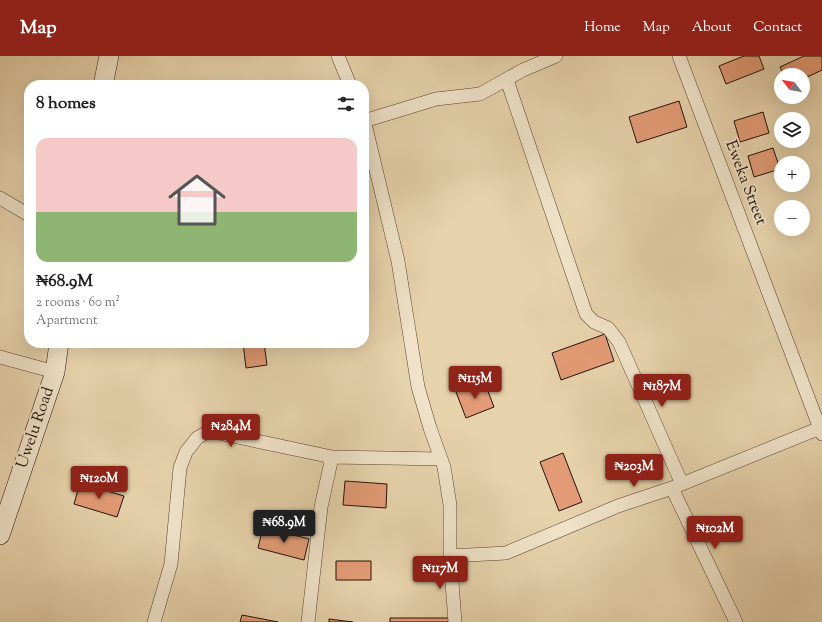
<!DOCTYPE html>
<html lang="en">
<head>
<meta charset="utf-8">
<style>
  body { margin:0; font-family:"Sorts Mill Goudy",serif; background:#f6f6f6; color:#202124; height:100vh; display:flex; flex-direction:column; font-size:15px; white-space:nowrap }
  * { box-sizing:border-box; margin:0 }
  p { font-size:13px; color:#757577 }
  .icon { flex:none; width:22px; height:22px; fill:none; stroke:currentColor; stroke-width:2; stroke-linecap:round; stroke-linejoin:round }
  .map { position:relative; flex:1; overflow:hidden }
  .sheet { position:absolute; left:24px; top:24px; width:345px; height:268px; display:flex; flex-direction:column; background:#fff; border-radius:16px; box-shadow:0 4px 16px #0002 }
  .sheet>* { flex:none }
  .needle { width:26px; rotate:301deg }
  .tools { position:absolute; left:774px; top:12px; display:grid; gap:8px }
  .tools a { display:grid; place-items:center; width:36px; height:36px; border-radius:50%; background:#fff; box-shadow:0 4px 16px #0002; font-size:20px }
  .price { position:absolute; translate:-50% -34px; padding:0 9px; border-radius:4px; background:#8f2418; color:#fff; font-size:13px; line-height:26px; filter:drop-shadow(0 1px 2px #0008) }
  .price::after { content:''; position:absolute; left:50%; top:24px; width:12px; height:9px; margin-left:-6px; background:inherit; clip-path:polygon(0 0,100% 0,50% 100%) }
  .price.selected { background:#222; color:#fff }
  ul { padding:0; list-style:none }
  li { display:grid; align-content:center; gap:8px; height:212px; padding:0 12px }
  li span { display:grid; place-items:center; height:124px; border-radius:12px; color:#555 }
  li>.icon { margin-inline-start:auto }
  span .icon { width:72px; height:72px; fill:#fffc; stroke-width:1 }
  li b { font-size:17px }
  h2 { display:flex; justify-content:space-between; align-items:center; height:48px; padding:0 12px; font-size:17px }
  header { display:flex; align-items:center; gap:24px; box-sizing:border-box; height:56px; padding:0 20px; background:#8f2418; color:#fff }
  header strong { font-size:19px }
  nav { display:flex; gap:22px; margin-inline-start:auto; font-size:14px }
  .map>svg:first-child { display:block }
  .building { fill:#e29b75; stroke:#241009 }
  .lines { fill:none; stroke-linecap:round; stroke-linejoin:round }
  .street-casing { stroke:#544032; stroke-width:14 }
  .secondary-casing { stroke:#241009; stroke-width:20 }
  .street { stroke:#efe2c8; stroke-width:13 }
  .secondary { stroke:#efe2c8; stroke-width:19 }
  .labels { text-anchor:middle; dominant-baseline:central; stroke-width:4; stroke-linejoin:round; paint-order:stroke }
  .street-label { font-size:16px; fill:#241009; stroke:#efe2c8 }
</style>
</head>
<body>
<header>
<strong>Map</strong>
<nav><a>Home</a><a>Map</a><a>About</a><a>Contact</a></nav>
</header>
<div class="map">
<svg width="822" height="566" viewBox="0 0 822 566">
  <rect width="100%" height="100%" fill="#e6d2ab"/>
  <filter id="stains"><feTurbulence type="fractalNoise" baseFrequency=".005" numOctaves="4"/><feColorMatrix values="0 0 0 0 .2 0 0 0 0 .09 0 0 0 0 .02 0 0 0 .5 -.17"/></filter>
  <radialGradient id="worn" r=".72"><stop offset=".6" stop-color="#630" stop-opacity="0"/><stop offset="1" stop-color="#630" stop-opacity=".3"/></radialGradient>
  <path class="building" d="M744,0H759L764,13L726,28L719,10Z
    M804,0H822V14L803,23V19H784L780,11Z
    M679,45L687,71L637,87L629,61Z
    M763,56L769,77L740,86L734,65Z
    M773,92L780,113L754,121L748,100Z
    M605,278L614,305L561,324L552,297Z
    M243,287H264L267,309L246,312Z
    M484,325L494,351L466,362L456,336Z
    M563,397L582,446L559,455L540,406Z
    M345,425L387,428L386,452L343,449Z
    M80,427L124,440L117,461L74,448Z
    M263,471L309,483L304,504L258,492Z
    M336,505H371V524H336Z
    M242,559L278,566H240Z
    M390,562H451V566H390Z
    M329,563L353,566H329Z"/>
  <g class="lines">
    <g class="street-casing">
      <path id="street" d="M338,0L350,29
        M679,0L822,378
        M507,24L586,258L594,266L608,272L619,286L682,428
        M364,64L398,205L418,331L430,372L444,411L450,449V500L455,566
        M364,65L436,43L480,38L523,14L556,0
        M0,142L29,159
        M0,301L55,316
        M672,432L736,566
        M450,500L506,497L618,450L672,432L820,372
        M154,566L171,508L180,412L186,396L197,382L209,375L332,401L441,403
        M308,566L321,451L332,401"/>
    </g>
    <g class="secondary-casing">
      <path id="secondary" d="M103,29L109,0
        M0,479L55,316L59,287"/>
    </g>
    <use href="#street" class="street"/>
    <use href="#secondary" class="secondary"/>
  </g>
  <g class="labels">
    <g class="street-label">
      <text transform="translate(745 127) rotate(69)">Eweka Street</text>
      <text transform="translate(36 372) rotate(-71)">Uwelu Road</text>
    </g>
  </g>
  <rect width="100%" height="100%" filter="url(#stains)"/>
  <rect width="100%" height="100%" fill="url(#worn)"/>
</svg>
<div class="tools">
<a><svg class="needle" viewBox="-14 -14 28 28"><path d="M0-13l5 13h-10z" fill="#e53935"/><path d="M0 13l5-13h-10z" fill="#757577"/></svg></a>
<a><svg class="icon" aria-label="layers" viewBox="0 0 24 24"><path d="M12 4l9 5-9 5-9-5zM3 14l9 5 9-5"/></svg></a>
<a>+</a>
<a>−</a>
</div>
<b class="price" style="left:475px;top:344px">₦115M</b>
<b class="price" style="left:662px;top:352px">₦187M</b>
<b class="price" style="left:231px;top:392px">₦284M</b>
<b class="price" style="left:634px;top:432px">₦203M</b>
<b class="price" style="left:99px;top:444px">₦120M</b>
<b class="price selected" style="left:284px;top:488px">₦68.9M</b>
<b class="price" style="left:715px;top:494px">₦102M</b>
<b class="price" style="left:440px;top:534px">₦117M</b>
<section class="sheet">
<h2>8 homes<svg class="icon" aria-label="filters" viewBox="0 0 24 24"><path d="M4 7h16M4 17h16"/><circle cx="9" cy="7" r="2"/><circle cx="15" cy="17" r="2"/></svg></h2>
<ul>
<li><span style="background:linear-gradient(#f6c9c9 60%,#8fb573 0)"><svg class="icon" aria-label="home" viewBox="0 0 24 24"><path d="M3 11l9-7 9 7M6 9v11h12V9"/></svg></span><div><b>₦68.9M</b><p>2 rooms · 60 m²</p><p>Apartment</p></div></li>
</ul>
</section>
</div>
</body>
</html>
